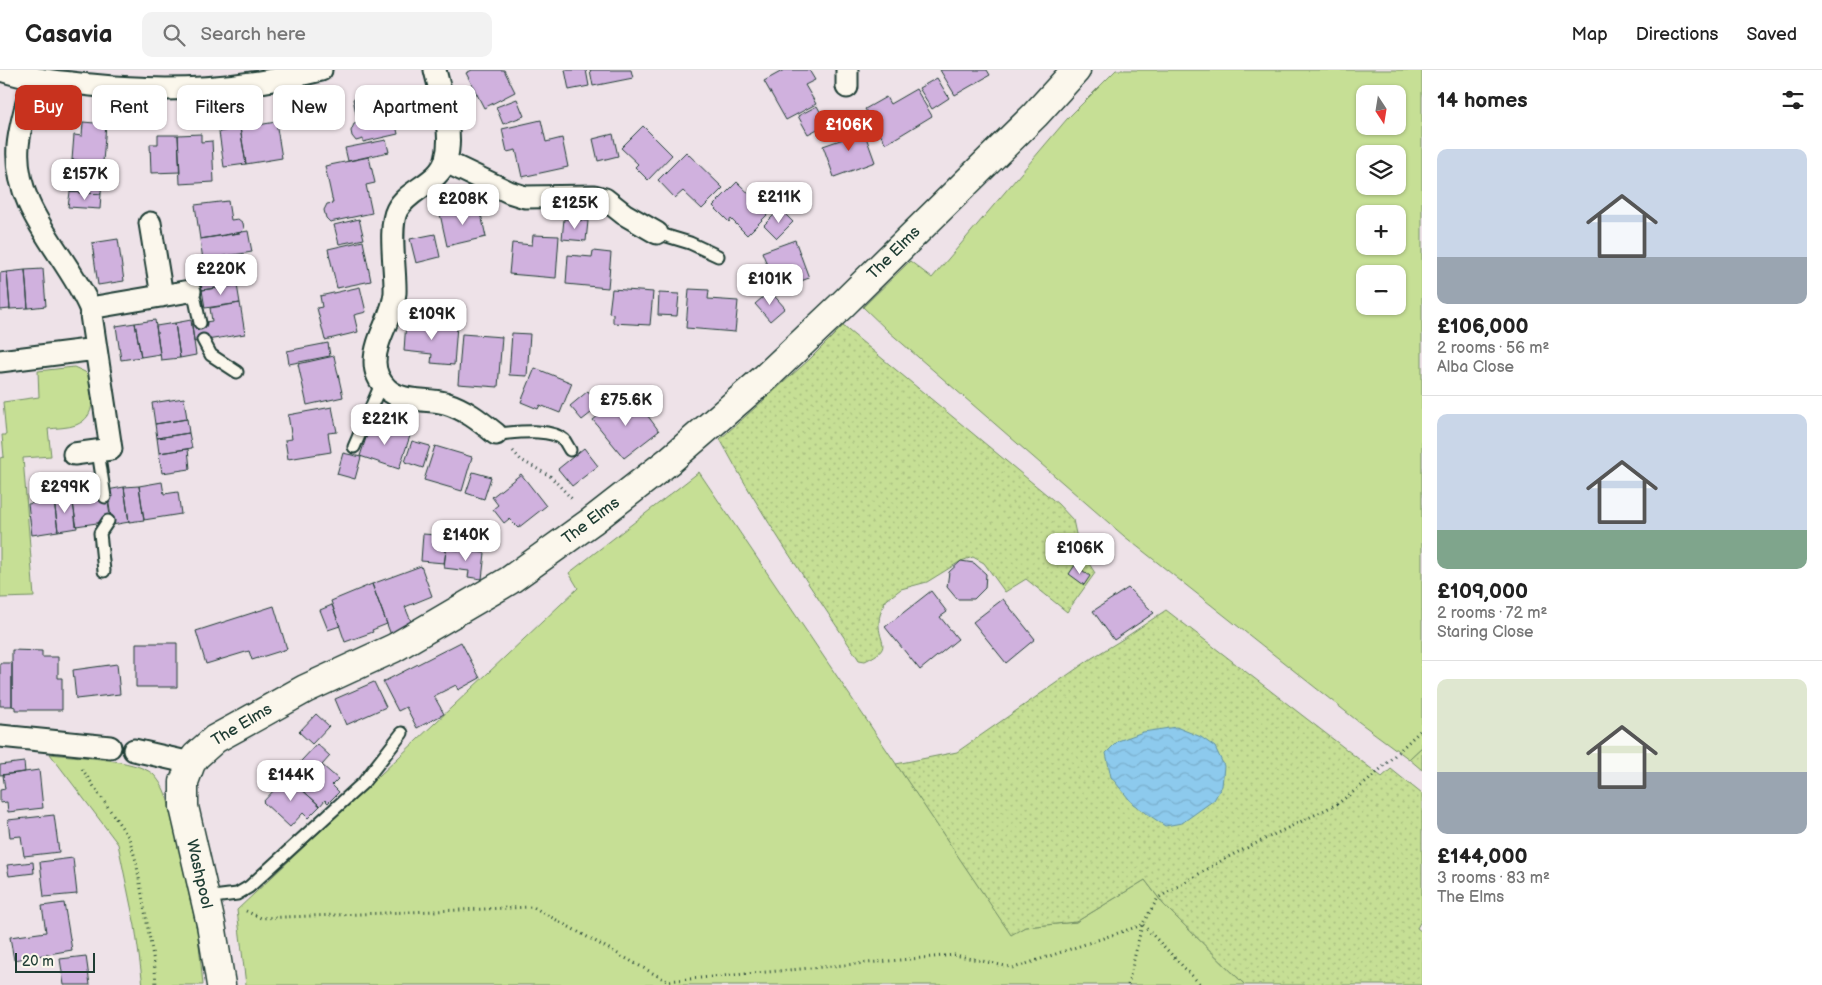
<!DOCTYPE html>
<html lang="en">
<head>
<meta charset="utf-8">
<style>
  body { margin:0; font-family:"Balsamiq Sans",sans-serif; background:#f2f2f2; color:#222; height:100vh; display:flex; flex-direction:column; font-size:19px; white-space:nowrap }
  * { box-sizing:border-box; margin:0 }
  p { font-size:16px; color:#767676 }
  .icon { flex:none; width:28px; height:28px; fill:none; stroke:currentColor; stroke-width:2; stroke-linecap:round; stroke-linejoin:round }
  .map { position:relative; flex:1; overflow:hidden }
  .side { display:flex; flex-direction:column; background:#fff; width:400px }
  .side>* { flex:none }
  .top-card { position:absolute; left:15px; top:15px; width:475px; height:45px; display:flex; gap:10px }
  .needle { width:32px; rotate:168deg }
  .controls { position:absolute; left:1356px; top:15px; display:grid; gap:10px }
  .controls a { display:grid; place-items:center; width:50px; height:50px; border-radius:10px; background:#fff; box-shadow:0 1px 4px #0004; font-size:25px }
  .scale { position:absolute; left:15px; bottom:12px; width:80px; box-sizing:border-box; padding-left:5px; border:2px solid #1f3d34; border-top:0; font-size:14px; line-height:18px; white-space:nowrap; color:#1f3d34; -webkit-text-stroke:4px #fbf7ec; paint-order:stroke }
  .price { position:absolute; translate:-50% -42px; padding:0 11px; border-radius:10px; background:#fff; color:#222; font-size:16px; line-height:32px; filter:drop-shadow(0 1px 2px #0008) }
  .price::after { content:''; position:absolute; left:50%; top:30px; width:15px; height:11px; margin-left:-8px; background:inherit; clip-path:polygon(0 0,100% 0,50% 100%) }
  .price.current { background:#c8321e; color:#fff }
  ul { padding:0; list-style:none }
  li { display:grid; align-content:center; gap:10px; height:265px; padding:0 15px }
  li+li { border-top:1px solid #e0e0e0 }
  li span { display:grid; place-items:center; height:155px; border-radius:10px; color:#555 }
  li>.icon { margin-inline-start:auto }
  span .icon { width:90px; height:90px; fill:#fffc; stroke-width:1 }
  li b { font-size:21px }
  h2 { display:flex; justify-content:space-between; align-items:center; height:60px; padding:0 15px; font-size:21px }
  .chip { padding:0 18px; border-radius:10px; background:#fff; box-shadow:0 1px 4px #0004; font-size:18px; line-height:45px }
  .chip.current { background:#c8321e; color:#fff }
  header { display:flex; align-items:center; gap:30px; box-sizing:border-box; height:70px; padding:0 25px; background:#fff; border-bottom:1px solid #e0e0e0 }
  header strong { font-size:24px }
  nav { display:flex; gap:28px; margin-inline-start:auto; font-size:18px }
  .search { width:350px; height:45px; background:#f2f2f2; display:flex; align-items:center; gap:12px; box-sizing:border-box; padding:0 18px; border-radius:10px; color:#767676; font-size:19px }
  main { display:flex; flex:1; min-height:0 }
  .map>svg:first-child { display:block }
  .grass { fill:#c6df95; stroke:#728e64; fill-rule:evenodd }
  .garden { fill:url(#garden-dots); stroke:#728e64 }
  .water { fill:url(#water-waves); stroke:#6192a3 }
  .building { fill:#d0b1de; stroke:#1f3d34 }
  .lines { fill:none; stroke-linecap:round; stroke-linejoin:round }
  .lane-casing { stroke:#1f3d34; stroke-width:15 }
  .street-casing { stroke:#1f3d34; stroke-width:25 }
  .secondary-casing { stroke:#1f3d34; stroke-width:31 }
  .path { stroke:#1f3d34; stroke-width:3; stroke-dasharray:1 4; stroke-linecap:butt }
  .lane { stroke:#fbf7ec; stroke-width:11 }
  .street { stroke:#fbf7ec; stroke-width:21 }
  .secondary { stroke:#fbf7ec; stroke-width:28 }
  .labels { text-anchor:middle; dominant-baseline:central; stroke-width:4; stroke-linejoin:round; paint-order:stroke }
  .street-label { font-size:16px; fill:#1f3d34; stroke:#fbf7ec }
</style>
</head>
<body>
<header>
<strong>Casavia</strong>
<div class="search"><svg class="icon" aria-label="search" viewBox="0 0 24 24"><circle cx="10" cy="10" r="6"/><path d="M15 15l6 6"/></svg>Search here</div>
<nav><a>Map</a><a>Directions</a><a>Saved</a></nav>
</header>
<main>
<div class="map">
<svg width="1422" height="915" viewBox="0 0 1422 915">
  <defs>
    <pattern id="garden-dots" width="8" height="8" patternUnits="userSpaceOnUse" patternTransform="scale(1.25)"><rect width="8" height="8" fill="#c6df95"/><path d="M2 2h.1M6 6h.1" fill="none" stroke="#aac081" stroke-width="1.8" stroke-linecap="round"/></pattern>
    <pattern id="water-waves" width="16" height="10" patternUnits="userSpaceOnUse" patternTransform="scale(1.25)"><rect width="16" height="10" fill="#8dcaed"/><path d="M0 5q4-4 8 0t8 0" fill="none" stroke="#79aecc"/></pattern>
  </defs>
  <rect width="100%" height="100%" fill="#eee2e8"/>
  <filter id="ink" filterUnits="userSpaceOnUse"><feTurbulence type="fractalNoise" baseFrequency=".02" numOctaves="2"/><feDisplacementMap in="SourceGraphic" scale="10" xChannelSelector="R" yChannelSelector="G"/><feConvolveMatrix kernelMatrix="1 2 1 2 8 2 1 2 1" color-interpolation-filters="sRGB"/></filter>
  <g filter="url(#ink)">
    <path class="grass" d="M1116,0H1422V677L1409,689L1355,649L1124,466L888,261L863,237L910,191L932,208L1067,49ZM1365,24H1398V56H1365ZM1365,84H1398V116H1365ZM1365,144H1398V176H1365ZM1365,204H1398V236H1365Z
      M74,297L85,302L89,306C92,324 98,346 76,355C68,358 56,358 48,359L51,386L23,388L34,527L0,528V388L4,387L2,365H6L3,332L39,327L38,301Z
      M699,402L1011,864L1025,857L1076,852L1145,810L1164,835L1245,915H246L237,840L578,518L569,503Z
      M50,684C75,687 135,689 153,704C161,712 165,721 168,731L198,864L203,915H143L135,856L118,774Z"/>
    <path class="garden" d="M843,256L1058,434L1073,450L1079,478L1095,503L1067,542L1026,509L1005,522L984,493L973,487L961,491L927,512L901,519L884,532C882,539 879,546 879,552C878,574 895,577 865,591L859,590C811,517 761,446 720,369L810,289Z
      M1166,540L1382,707L1391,699L1422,724V849L1417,858L1422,862V915H1245L1164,835L1145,810L1076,852L1025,857L1011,865L896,694L957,682L1092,588L1123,569Z
      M1422,677V700L1409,689Z"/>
    <path class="water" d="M1176,657L1201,667L1215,677L1224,696L1222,716L1214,730L1182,753L1165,756L1133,734L1111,707L1106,683L1118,671L1143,662Z"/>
    <path class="building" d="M472,0H504L515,22L484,38L466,3Z
      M565,0H586L589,16L569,20Z
      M590,0H631L633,8L593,16Z
      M784,0H809L815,10L805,15L816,34L786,50L764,11Z
      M940,0H987L990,5L955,25Z
      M937,8L949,28L932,39L919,18Z
      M392,19L397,42H393L398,64L363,72V69L356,71L352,66L351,61L354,54L358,53L353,29Z
      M916,19L932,46L886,74L865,39L886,27L890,34Z
      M517,29L524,46L503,54L496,37Z
      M817,36L827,54L808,64L798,46Z
      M541,50L546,72L562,68L568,97L522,107L516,80L507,82L502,59Z
      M83,52L106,54L103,92L72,90L74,65L82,66Z
      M276,52L282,88L246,94L240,58Z
      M643,56L672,85L648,110L635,97L638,94L621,78Z
      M862,56L875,92L834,107L823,76L846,68L843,62Z
      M240,58L246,94L224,97L219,62Z
      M201,64V72L212,71L214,112L180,114L178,65Z
      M613,64L618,86L598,91L593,69Z
      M158,65H178L180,102L151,103L150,74H158Z
      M386,70L389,82L348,91L345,78Z
      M686,82L723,118L702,139L683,121L675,128L658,110Z
      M369,87L375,113L366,115L372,143L330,152L326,148L324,140L327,134L333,133L325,96Z
      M72,90L103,92L102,107L71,105Z
      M71,105L102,107L101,124L70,122Z
      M737,112L769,143L747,165L731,149L729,152L713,136Z
      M70,122L101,124L100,139L68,137Z
      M228,131L231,150L238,149L243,153L244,159L240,163L200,169L195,135Z
      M479,135L486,167L447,176L440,144Z
      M780,139L793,152L777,168L764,155Z
      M359,149L364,169L339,174L334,155Z
      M564,149L588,151L586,171L562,169Z
      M248,161L252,182L203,190L200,169Z
      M435,164L440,187L416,193L410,169Z
      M533,165L559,166L556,208L509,204L512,173L532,175Z
      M118,169L124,211L98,215L92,173Z
      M795,170L809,208L777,220L762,182Z
      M363,171L371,211L337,218L328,179Z
      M593,181L611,183L608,218L566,214L568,185L592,187Z
      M232,185L234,199L200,205L198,190Z
      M248,197L251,213L202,220L200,205Z
      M43,199L46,236L28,238L25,200Z
      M25,200L28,238L10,239L7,202Z
      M7,202L10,239L0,240V203Z
      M237,215L240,233L205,238L202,220Z
      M360,217L366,242L354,245L358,262L325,270L317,238L322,237L320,226Z
      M612,219L653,222L650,255L613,253V244L609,243Z
      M689,219L709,220L708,229L738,231L735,262L686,258Z
      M770,221L785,238L770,251L755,234Z
      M659,223L679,224L677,246L658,245Z
      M240,233L245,264L194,272L192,254L212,251L210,238Z
      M155,250L160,284L141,287L135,253Z
      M191,250L196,285L180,288L175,253Z
      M406,251L457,255L454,295L431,293L432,284L404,281Z
      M135,253L141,287L121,290L116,256Z
      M175,253L180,288L161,290L156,256Z
      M512,263L530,264L527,306L509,305Z
      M462,264L502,267L498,317L458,314Z
      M328,273L330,286L289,294L287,281Z
      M334,286L343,327L307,335L298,294Z
      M535,298L572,313L560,343L540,335L538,339L521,332Z
      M588,321L600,336L582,350L570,336Z
      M184,328L187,349L155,354L152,333Z
      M619,329L629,342L639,334L659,361L624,388L593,350Z
      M332,337L337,362L328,363L331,382L288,389L285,370L292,369L288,345Z
      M187,349L189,363L157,368L155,354Z
      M371,353L410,366L399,399L360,386Z
      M189,363L192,378L159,383L157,368Z
      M412,371L430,376L423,398L405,392Z
      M435,376L472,387L462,421L424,410Z
      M584,378L598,396L572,416L558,399Z
      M188,379L190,399L162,403L159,383Z
      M343,383L361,387L355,409L337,404Z
      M473,402L491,407L484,429L466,423Z
      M521,404L546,436L518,458L509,449L504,453L493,439L498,435L492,427Z
      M162,412L164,424L178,422L181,444L144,450L139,416Z
      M139,416L144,450L129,452L124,417Z
      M124,417L129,452L112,455L107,420Z
      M72,427L77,458L58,461L54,430Z
      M107,427L111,451L76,456L73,432Z
      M54,430L58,461L32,465L28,434Z
      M423,464L449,466L444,493L421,491Z
      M446,479L485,483L482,509L468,507L469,501L444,498Z
      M961,491L974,493L986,504L985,518L974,529H957L947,517L949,502Z
      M1075,495L1090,506L1084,515L1069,504Z
      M421,496L432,526L405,537L413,556L391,565L372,514Z
      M372,514L387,554L372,560L373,562L345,572L331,531Z
      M1128,518L1154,543L1114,570L1093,541Z
      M931,521L947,542L940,547L958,569L920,600L885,557Z
      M1003,529L1035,569L1006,593L973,552Z
      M332,535L340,556L328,560L320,540Z
      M274,536L287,579L252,590L249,581L206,594L196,561Z
      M461,572L480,608L458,620L456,615L434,626L444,644L417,658L406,637L398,641L383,612Z
      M136,573H177V617H136Z
      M12,580L42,581V587H58V608H62V640H15V637L12,636Z
      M0,593H12V636H0Z
      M117,594L120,624L76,629L73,600Z
      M374,612L386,637L346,655L335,629Z
      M316,644L329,656L312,674L299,662Z
      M317,674L330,686L322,695L338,709L332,715L339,722L328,733L325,730L320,736L287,706Z
      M24,692L25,702L0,705V695Z
      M39,700L43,738L8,742L7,732L0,733V720L5,719L3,705Z
      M287,706L320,736L308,748L303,743L290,757L263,732Z
      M54,745L59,782L24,786L21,766L10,767L8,750Z
      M73,788L77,824L44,827L40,792Z
      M33,792L34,803L9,806L7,795Z
      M64,833L72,880L14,890L10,867L46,862L42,836Z
      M86,886L90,915H64L60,889Z"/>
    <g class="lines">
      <g class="lane-casing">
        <path id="lane" d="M657,163L690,173L718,186
          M190,221L195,229L200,253
          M203,270L211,285L237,302
          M496,364C514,363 550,357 564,370C566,373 568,377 570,380
          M354,377L382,312
          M98,381L105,427
          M104,501L100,463L108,451
          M205,828L237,824L249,817L363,713L402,663"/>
      </g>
      <g class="street-casing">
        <path id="street" d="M1,0C30,10 60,12 91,15C170,23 243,19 321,0
          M435,0C441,26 454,63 446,89C440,113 408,119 397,140C388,157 396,202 395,223C393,247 375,268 375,292C375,302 380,312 387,319C402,333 426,328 445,333C465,339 480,351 496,364
          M847,0V17
          M34,8C28,30 20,53 18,76C13,140 67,184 90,238L111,379L74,384
          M446,92L509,122L525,127L594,126L605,129L624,144L657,163
          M150,153L162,226
          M90,238L190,221
          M0,291L96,279
          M0,666L110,677
          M134,680L191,693"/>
      </g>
      <g class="secondary-casing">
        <path id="secondary" d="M221,915L211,854L184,737V712L191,693L196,686L215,669L237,657L305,619L394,578L510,510L592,451L669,391L766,307L841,236L1035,45L1076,0"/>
      </g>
      <path class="path" d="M513,381L521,390L550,406L573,430
        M82,699L129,768L136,791L155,898L156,915
        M246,841L261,848L533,837L667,911L955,885L1014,898L1142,855
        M1143,855L1201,915
        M1128,915L1142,855L1158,828L1226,788L1337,734L1368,711L1422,659"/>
      <use href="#lane" class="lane"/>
      <use href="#street" class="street"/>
      <use href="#secondary" class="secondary"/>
    </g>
  </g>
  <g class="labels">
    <g class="street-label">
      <text transform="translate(894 183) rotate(-45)">The Elms</text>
      <text transform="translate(591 451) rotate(-37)">The Elms</text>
      <text transform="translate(242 655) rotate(-31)">The Elms</text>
      <text transform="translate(199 804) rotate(77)">Washpool</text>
    </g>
  </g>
</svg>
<div class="controls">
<a><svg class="needle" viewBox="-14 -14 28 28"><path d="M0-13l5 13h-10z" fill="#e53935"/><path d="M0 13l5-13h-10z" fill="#767676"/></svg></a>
<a><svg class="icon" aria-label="layers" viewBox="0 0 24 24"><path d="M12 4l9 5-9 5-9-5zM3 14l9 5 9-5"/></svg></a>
<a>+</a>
<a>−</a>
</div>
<div class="scale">20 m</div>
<b class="price current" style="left:849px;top:82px">£106K</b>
<b class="price" style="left:85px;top:131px">£157K</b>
<b class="price" style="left:779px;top:154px">£211K</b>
<b class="price" style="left:463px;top:156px">£208K</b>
<b class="price" style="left:575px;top:160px">£125K</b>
<b class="price" style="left:221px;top:226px">£220K</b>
<b class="price" style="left:770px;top:236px">£101K</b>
<b class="price" style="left:432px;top:271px">£109K</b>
<b class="price" style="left:626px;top:357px">£75.6K</b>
<b class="price" style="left:385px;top:376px">£221K</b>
<b class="price" style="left:65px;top:444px">£299K</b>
<b class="price" style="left:466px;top:492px">£140K</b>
<b class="price" style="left:1080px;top:505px">£106K</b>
<b class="price" style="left:291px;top:732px">£144K</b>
<div class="top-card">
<a class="chip current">Buy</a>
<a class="chip">Rent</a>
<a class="chip">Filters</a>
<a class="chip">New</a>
<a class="chip">Apartment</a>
</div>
</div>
<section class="side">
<h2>14 homes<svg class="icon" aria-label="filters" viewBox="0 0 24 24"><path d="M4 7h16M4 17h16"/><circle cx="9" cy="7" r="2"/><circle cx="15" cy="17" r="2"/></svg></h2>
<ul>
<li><span style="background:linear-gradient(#c9d6e8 70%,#9aa5b1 0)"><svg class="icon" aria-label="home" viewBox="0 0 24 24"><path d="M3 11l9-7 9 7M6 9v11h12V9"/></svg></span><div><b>£106,000</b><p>2 rooms · 56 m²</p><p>Alba Close</p></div></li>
<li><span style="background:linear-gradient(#c9d6e8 75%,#7fa58c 0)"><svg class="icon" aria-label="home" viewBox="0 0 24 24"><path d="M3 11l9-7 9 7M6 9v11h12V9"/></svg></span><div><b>£109,000</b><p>2 rooms · 72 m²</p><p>Staring Close</p></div></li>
<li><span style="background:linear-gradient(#dfe7d0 60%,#9aa5b1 0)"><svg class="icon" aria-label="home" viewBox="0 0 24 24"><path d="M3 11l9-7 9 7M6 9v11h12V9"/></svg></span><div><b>£144,000</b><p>3 rooms · 83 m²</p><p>The Elms</p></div></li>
</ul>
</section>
</main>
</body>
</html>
